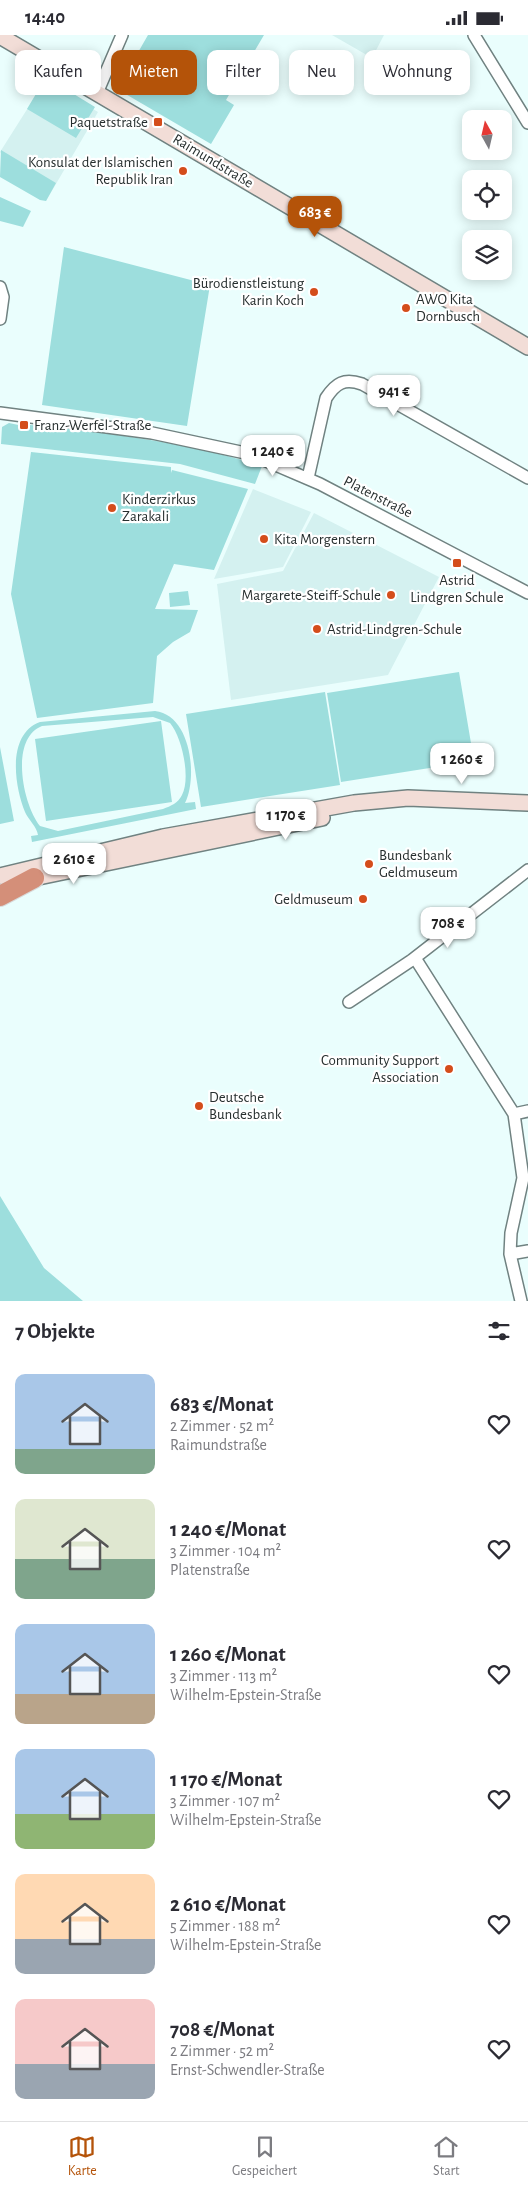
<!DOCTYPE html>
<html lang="de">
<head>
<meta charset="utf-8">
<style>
  body { margin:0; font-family:"Alegreya Sans",sans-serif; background:#f7f7f7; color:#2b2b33; height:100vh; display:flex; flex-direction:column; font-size:19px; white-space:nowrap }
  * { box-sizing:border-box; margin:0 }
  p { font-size:16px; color:#7c7c81 }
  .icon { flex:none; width:28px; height:28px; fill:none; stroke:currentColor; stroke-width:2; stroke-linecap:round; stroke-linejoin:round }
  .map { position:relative; height:1266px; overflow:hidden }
  .sheet { display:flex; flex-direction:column; background:#fff; flex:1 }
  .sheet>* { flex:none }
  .top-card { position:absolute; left:15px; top:15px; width:499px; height:45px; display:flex; gap:10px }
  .needle { width:32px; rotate:352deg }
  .buttons { position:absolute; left:462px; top:75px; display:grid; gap:10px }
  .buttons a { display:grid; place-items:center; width:50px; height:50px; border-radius:10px; background:#fff; box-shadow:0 2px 12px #0003; font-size:25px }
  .price { position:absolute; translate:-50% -42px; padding:0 11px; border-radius:10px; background:#fff; color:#222; font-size:16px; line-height:32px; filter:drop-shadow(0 1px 2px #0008) }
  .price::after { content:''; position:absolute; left:50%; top:30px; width:15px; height:11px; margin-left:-8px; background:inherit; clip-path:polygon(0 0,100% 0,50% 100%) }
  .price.selected { background:#b45309; color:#fff }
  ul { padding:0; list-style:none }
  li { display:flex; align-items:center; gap:15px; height:125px; padding:0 15px }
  li span { display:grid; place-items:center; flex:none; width:140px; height:100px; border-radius:10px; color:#555 }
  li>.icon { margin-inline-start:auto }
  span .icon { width:60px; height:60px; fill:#fffc; stroke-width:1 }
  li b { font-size:21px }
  h2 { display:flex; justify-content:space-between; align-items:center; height:60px; padding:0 15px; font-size:21px }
  .pill { padding:0 18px; border-radius:10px; background:#fff; box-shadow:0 2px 12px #0003; font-size:18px; line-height:45px }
  .pill.selected { background:#b45309; color:#fff }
  .status { display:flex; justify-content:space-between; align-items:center; height:35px; padding:0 25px; background:#fff; direction:ltr }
  .status svg { height:14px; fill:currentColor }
  .dock { display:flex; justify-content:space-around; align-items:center; height:70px; border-top:1px solid #e1e1e2; background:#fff; font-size:14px; color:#7c7c81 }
  .dock a { display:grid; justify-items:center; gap:2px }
  .dock .selected { color:#b45309 }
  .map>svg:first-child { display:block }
  .built { fill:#d4f1f0 }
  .green { fill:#9ddedd; fill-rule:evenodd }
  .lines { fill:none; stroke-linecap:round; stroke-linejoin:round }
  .street-casing { stroke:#708281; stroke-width:14 }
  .secondary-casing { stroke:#708281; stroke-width:18 }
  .highway-casing { stroke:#d8dada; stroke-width:22 }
  .street { stroke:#fff; stroke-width:11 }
  .secondary { stroke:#f2ddd7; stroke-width:15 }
  .highway { stroke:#d48f79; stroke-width:20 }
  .poi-dot { fill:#d44d1b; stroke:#fff; stroke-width:2 }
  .labels { text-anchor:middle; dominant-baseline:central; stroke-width:4.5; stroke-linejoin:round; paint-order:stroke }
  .poi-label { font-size:15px; fill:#272f2f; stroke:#fff; text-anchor:start }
  .street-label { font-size:15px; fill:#272f2f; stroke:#fff }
</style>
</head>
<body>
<div class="status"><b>14:40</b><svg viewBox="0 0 49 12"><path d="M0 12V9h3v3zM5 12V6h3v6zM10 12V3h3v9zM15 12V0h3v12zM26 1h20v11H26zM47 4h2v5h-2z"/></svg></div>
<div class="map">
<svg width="528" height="1266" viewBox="0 0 528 1266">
  <rect width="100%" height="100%" fill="#eafefd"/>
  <path class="built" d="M332,0H384L372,23Z
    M45,46L98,77L46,166L0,117Z
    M253,454L311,477L283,532L214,544Z
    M314,478L439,542L388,640L231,665L217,549L283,536Z"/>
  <path class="green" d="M148,0H264L226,65L234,70L211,109L117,54Z
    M46,42L95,72L76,103L27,74Z
    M1,115L56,148L46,166L40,165L0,142Z
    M0,162L31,176L23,192L0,186Z
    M64,212L210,250L187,391L42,370Z
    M9,388L28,392L29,390L46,391C119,400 191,408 262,431L255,449L180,429L1,409L2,392Z
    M31,417L171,432V438L172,435L248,454L214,535L174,529L155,574L198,575L190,597L173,607L157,621L153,668L37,683L11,559Z
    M188,556L190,570L170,572L169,558Z
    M459,637L474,726L341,747L327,658Z
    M325,657L340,750L201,772L186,679Z
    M155,676C191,680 198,742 185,768L195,767L196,774L32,807L31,801L38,800C37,792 28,784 25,777C14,750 7,699 40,687ZM153,682L170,688C182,702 191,743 182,760C178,768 171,771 163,774L58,796L40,791C23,770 9,704 42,691Z
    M161,686L172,767L46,786L35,704Z
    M0,712L14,786L0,789Z
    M0,1161L44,1233L83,1266H0Z"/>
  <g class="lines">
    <g class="street-casing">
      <path id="street" d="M474,0L528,88
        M97,58L122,0
        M0,252L3,262L0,284
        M0,378L152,398L250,419L320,449L528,558
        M308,443L326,363C336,348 344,343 362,349L528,443
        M415,923L514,1079L523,1143L511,1198L510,1219L521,1266
        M349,967L412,925L528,835
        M514,1079L528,1076
        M510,1219L528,1216"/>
    </g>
    <g class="secondary-casing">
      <path id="secondary" d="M0,1L528,312
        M0,841L163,802L354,768L408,763L528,768
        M24,845L322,783"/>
    </g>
    <g class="highway-casing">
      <path id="highway" d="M0,861L34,843"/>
    </g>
    <use href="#street" class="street"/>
    <use href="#secondary" class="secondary"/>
    <use href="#highway" class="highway"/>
  </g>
  <g class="poi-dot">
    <rect x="153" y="82" width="10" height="10" rx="2.5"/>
    <circle cx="183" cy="136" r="5"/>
    <circle cx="314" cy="257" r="5"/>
    <circle cx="406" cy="273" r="5"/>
    <rect x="19" y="385" width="10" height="10" rx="2.5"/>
    <circle cx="112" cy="473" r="5"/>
    <circle cx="264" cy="504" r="5"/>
    <rect x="452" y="523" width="10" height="10" rx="2.5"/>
    <circle cx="391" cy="560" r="5"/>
    <circle cx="317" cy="594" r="5"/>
    <circle cx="369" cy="829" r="5"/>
    <circle cx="363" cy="864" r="5"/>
    <circle cx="449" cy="1034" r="5"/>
    <circle cx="199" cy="1071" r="5"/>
  </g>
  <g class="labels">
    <g class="poi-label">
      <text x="148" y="87" text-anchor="end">Paquetstraße</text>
      <text x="173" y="127" text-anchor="end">Konsulat der Islamischen<tspan x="173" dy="17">Republik Iran</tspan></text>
      <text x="304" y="248" text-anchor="end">Bürodienstleistung<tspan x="304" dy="17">Karin Koch</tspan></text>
      <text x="416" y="264">AWO Kita<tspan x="416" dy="17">Dornbusch</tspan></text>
      <text x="34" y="390">Franz-Werfel-Straße</text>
      <text x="122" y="464">Kinderzirkus<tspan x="122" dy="17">Zarakali</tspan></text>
      <text x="274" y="504">Kita Morgenstern</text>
      <text x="457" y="545" text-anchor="middle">Astrid<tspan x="457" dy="17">Lindgren Schule</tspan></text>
      <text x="381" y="560" text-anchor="end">Margarete-Steiff-Schule</text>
      <text x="327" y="594">Astrid-Lindgren-Schule</text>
      <text x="379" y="820">Bundesbank<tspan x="379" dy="17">Geldmuseum</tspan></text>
      <text x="353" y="864" text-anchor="end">Geldmuseum</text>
      <text x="439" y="1025" text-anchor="end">Community Support<tspan x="439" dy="17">Association</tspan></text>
      <text x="209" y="1062">Deutsche<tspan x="209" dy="17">Bundesbank</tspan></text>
    </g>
    <g class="street-label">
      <text transform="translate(213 126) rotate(31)">Raimundstraße</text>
      <text transform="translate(378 462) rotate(27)">Platenstraße</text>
    </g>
  </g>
</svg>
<div class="buttons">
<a><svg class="needle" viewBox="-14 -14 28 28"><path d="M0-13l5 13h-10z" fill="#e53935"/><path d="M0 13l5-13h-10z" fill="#7c7c81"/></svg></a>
<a><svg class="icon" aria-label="locate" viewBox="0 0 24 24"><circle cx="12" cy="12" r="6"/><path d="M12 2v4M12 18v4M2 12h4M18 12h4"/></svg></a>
<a><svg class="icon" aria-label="layers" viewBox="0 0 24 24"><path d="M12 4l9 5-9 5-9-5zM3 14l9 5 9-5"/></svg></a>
</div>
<b class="price selected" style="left:315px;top:203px">683 €</b>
<b class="price" style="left:394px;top:382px">941 €</b>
<b class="price" style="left:273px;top:442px">1 240 €</b>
<b class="price" style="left:462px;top:750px">1 260 €</b>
<b class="price" style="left:286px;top:806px">1 170 €</b>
<b class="price" style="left:74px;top:850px">2 610 €</b>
<b class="price" style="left:448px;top:914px">708 €</b>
<div class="top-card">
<a class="pill">Kaufen</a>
<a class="pill selected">Mieten</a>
<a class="pill">Filter</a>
<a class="pill">Neu</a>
<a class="pill">Wohnung</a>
</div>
</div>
<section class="sheet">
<h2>7 Objekte<svg class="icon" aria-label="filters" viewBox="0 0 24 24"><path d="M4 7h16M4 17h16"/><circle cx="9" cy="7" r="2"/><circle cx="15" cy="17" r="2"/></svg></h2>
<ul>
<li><span style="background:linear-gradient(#a9c7e8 75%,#7fa58c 0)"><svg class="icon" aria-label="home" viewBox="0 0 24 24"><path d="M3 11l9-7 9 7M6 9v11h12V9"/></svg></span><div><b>683 €/Monat</b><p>2 Zimmer · 52 m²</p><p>Raimundstraße</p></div><svg class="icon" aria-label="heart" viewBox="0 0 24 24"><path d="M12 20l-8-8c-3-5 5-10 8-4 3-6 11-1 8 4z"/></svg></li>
<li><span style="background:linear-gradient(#dfe7d0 60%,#7fa58c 0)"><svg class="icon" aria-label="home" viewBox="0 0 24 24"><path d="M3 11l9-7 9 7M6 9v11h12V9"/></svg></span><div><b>1 240 €/Monat</b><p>3 Zimmer · 104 m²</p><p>Platenstraße</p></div><svg class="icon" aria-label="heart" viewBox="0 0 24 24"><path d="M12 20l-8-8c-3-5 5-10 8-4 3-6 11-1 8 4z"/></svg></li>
<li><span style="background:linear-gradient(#a9c7e8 70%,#b9a48a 0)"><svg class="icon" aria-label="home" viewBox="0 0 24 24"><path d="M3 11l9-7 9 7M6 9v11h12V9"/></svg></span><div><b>1 260 €/Monat</b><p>3 Zimmer · 113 m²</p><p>Wilhelm-Epstein-Straße</p></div><svg class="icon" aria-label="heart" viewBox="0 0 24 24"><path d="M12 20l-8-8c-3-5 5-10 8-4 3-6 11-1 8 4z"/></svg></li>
<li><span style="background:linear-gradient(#a9c7e8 65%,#8fb573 0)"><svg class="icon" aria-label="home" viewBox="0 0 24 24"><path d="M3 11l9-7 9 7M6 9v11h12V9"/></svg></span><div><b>1 170 €/Monat</b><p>3 Zimmer · 107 m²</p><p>Wilhelm-Epstein-Straße</p></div><svg class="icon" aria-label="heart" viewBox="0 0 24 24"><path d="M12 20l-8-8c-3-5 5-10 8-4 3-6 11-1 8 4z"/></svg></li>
<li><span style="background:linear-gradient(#ffd9b3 65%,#9aa5b1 0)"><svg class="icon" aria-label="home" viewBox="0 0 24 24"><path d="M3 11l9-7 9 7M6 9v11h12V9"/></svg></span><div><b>2 610 €/Monat</b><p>5 Zimmer · 188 m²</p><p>Wilhelm-Epstein-Straße</p></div><svg class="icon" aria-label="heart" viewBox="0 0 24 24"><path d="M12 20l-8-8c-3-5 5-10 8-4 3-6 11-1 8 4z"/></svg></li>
<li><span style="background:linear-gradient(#f6c9c9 65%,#9aa5b1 0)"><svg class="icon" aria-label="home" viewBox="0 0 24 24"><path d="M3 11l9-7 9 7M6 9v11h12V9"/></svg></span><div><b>708 €/Monat</b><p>2 Zimmer · 52 m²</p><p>Ernst-Schwendler-Straße</p></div><svg class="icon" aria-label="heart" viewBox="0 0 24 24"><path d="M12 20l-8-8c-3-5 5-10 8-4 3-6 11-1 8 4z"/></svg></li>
</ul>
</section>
<nav class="dock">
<a class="selected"><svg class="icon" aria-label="map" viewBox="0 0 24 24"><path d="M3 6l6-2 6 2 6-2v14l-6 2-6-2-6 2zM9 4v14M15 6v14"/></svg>Karte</a>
<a><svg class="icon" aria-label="saved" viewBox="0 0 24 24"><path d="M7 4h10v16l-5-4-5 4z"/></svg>Gespeichert</a>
<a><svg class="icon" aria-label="home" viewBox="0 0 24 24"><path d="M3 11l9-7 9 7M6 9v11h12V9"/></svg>Start</a>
</nav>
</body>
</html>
